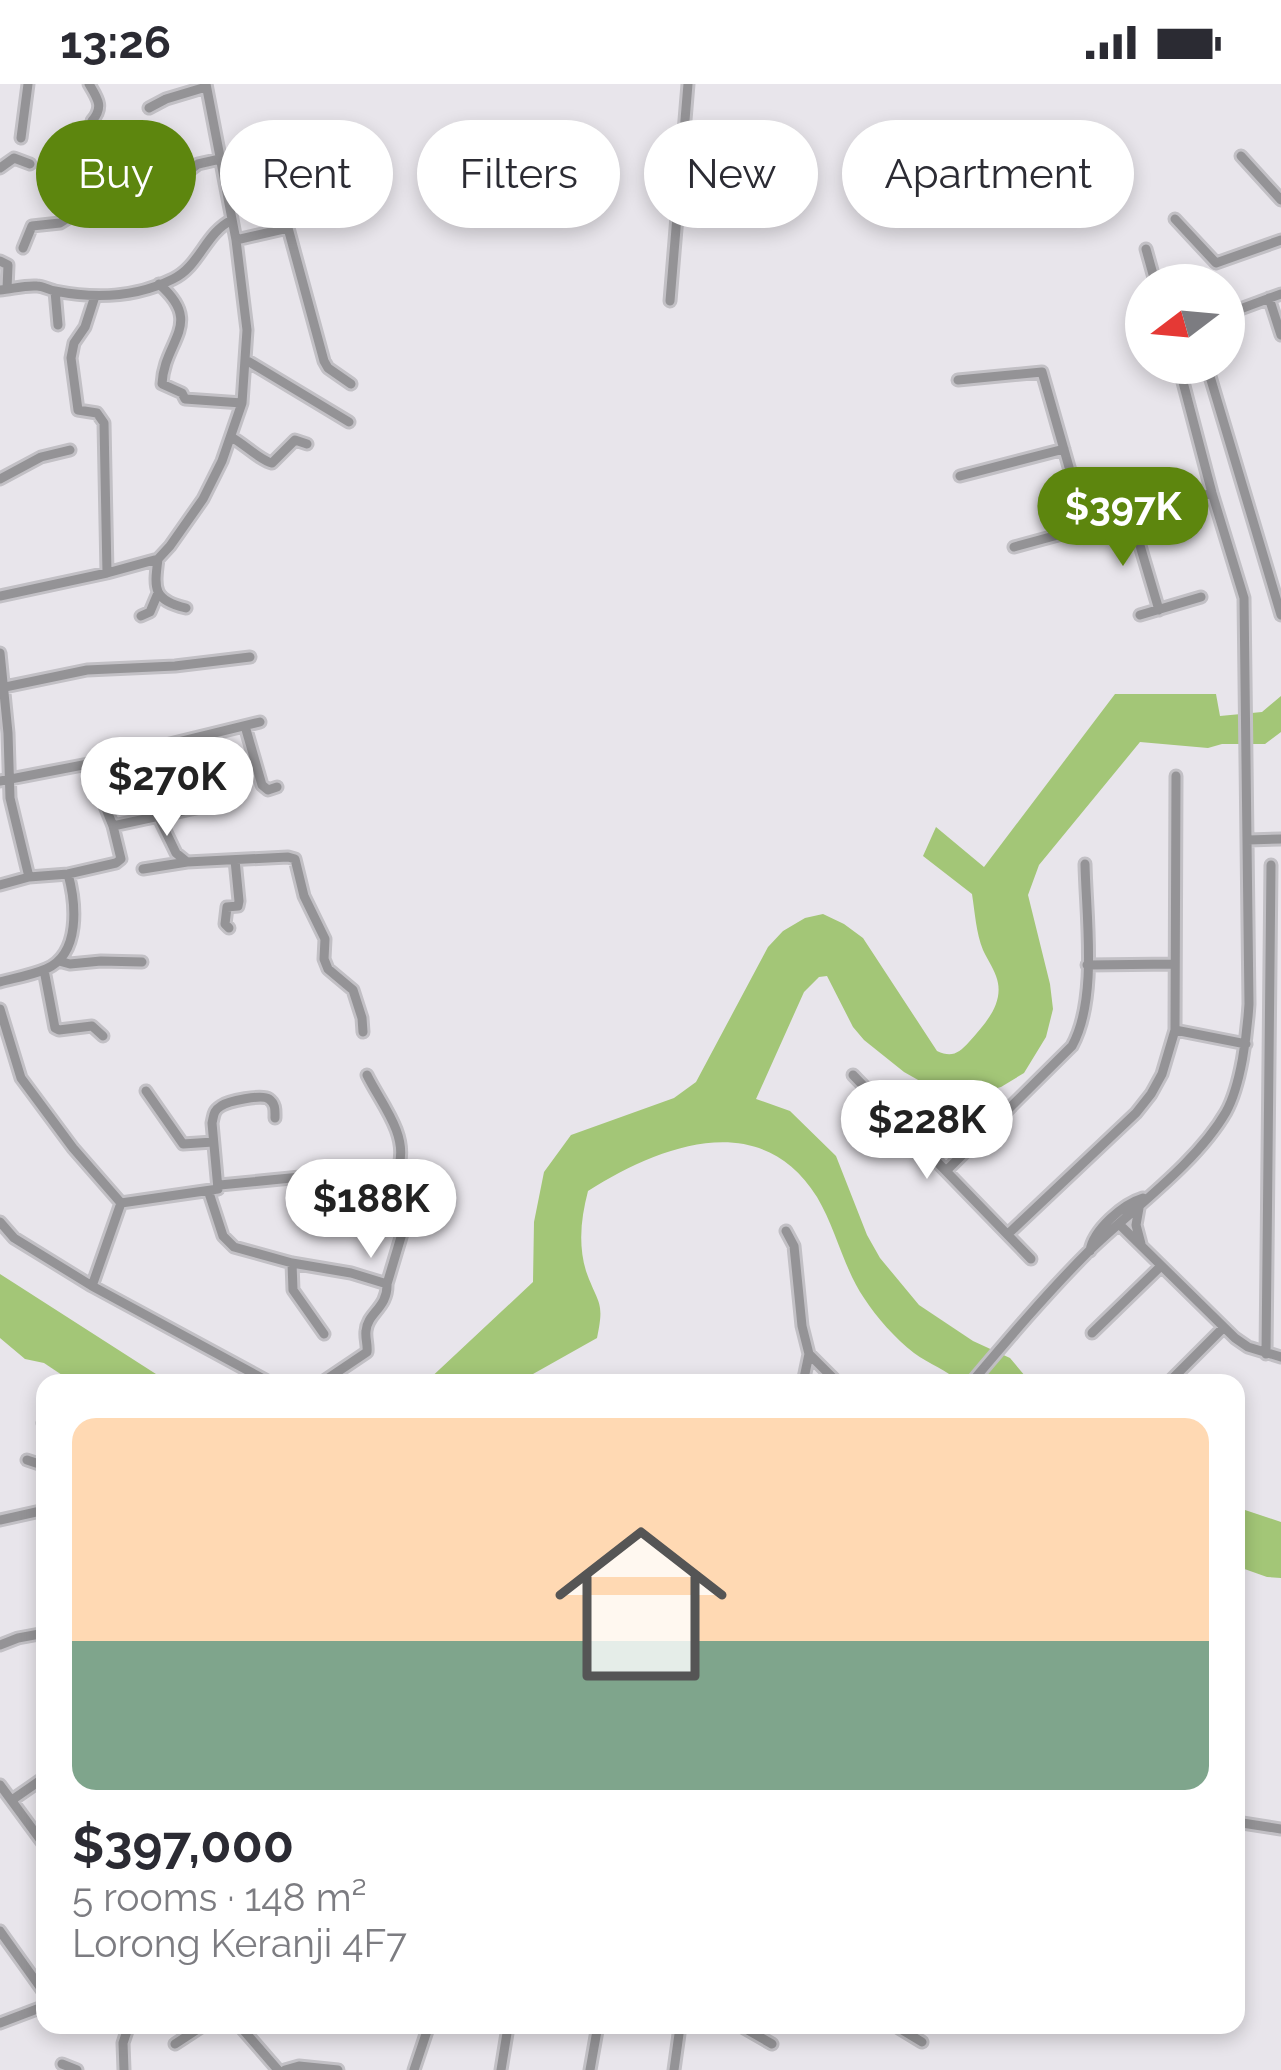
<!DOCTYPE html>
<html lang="en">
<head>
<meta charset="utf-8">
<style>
  body { margin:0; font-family:Raleway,sans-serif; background:#f2f2f3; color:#2b2b33; height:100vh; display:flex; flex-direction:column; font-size:45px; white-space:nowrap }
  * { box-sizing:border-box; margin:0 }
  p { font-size:39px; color:#7c7c81 }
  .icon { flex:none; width:66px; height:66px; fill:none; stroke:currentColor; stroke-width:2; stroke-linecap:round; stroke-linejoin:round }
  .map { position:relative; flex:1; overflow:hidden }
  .sheet { position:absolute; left:36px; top:1290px; width:1209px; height:660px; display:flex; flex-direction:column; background:#fff; border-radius:24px; box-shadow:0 6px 18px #0003 }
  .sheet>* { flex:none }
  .top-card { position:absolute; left:36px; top:36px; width:1209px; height:108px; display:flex; gap:24px }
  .needle { width:78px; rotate:254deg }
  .fabs { position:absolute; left:1125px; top:180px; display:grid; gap:24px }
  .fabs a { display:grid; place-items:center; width:120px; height:120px; border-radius:50%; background:#fff; box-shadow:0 6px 18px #0003; font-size:60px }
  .price { position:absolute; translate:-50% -102px; padding:0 27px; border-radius:42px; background:#fff; color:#222; font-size:39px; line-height:78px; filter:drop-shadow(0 3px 6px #0008) }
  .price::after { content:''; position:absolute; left:50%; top:72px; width:36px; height:27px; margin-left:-18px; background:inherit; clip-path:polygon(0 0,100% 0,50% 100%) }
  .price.current { background:#5d860e; color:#fff }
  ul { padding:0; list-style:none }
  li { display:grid; align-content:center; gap:24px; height:636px; padding:0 36px }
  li+li { border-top:3px solid #e1e1e2 }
  li span { display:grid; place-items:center; height:372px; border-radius:24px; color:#555 }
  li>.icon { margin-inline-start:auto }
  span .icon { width:216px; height:216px; fill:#fffc; stroke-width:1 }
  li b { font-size:51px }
  .pill { padding:0 42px; border-radius:54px; background:#fff; box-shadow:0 6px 18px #0003; font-size:42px; line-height:108px }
  .pill.current { background:#5d860e; color:#fff }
  .status { display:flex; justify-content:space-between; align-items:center; height:84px; padding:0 60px; background:#fff; direction:ltr }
  .status svg { height:33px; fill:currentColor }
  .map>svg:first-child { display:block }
  .water { fill:#a3c677 }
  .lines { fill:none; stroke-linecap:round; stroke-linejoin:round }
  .minor-casing { stroke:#c2c0c5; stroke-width:15 }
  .minor { stroke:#949396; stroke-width:9 }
</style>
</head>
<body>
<div class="status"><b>13:26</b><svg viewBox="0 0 49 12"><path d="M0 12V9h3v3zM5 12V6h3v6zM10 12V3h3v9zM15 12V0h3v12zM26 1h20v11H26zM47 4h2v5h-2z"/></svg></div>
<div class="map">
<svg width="1281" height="1986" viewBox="0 0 1281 1986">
  <rect width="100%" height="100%" fill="#e8e5eb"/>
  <path class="water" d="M1115,610H1216L1220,632L1262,628L1281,612V648L1265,660H1222L1208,664L1140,658L1039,781L1028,811L1050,900L1053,925L1046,953L1024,989L1001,1003L982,1008L959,1010L934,1005L904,988L864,956L853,943L827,892L819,893L804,908L756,1015L790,1027L836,1072L867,1151L880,1174L919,1221L973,1257L1010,1274L1031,1299H961C947,1286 929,1280 914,1269C895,1254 877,1234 864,1214C844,1185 836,1145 817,1113C761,1023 661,1061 588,1107C581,1134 578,1160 586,1187C598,1221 605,1216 597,1254L517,1299H425L533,1198L534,1138L544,1088L571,1051L674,1014L696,998L768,863L783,847L805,834L823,830L844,840L863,854L937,967C952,974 959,969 969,958C985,940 1006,918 996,892C993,883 987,875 983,866C976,849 975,829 972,810L923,772L936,743L984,783Z
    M0,1190L170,1299H74L44,1279L25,1275L0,1254Z
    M1236,1423L1281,1438V1494L1267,1493L1236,1482Z"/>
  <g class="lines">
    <g class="minor-casing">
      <path id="minor" d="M89,0C98,15 104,23 92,37
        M149,24L166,15L206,3
        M21,54L28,0
        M1241,72L1281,116
        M0,84L14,74L30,80
        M78,91L81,126L111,120L141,107L156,112L198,80L220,75
        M1175,135L1216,179L1281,156
        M236,156L288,144L324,277L328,284L351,300
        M23,164L32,142L60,139L81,126
        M1146,165L1156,201
        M0,177L8,181L7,205
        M159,200C205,240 164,256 162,300L182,309L185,315L242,319
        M0,206C12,205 25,201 37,202C43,202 49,206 55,207C96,215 135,214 173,195C200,182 205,149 232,136
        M55,207L58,241
        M95,212L85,243L74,259L71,274L78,326L97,329L104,339L107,489
        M1269,214L1281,251
        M670,217L688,0
        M1224,231L1281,210
        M246,276L349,338
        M1206,279L1281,531
        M958,296L1042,288L1086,443
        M231,353C243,359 261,377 272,379L295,356L307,360
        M960,392L1064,365
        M0,395L41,373L70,366
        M1131,431L1159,526
        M1014,463L1212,409
        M158,475C154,505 153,516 186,524
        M0,512L107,489L158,475L170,462L203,415L222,377L242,319L247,246L236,156L206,0
        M1140,531L1201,513
        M141,532L150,528L158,509
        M0,569L8,649L10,714L29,793
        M0,604L87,586L175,582L250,573
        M245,642L262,701L268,706L277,703
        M0,697L88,680L260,638
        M159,734L176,769L187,778
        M113,742L210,721
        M1248,756L1281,755
        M143,785L187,778L288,773L295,775L304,812L325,855L324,875L328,885L353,906L362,934L363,948
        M0,801L29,793L68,790L116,779L121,775L113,742L88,680
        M229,844L225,840L227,823L238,822L239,817L235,776
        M59,877L70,880L101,877L142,878
        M1087,881L1175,880
        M44,886L55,944L59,946L92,942L103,952
        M0,898C15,894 32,891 46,885C81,870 76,819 68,790
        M0,925L21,994L73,1064L121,1119
        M1175,946L1246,960
        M853,991L1031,1175
        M146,1007L183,1060L213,1058
        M947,1086L1072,962C1098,915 1086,832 1085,780
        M220,1101L392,1084
        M209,1109L223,1152L234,1163L292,1179L351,1189L387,1200
        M121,1119L218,1105L212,1039C214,1031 213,1027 221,1022C228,1017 262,1010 269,1015C276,1020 275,1027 275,1034
        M1139,1124L1136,1141L1141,1160
        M0,1138L14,1154L92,1202L271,1299
        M1120,1141L1235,1254L1248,1263L1281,1273
        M786,1147L794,1162L802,1242L809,1270L803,1299
        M1008,1150L1136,1029L1151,1010L1162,990L1175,946L1176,692
        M1090,1167C1093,1146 1123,1120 1143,1114
        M292,1179L293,1206L324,1250
        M92,1202L121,1119
        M1092,1249L1161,1182
        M809,1270L838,1299
        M1266,1270L1271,781
        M321,1299L367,1268C368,1261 365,1254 366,1247C367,1229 388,1224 387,1200L404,1143L392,1084L399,1081C408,1050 380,1018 367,991
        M971,1299C1009,1254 1047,1209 1089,1167C1132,1125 1196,1080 1226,1028C1241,1001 1247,951 1249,920L1244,514L1212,409L1178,279
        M1168,1299L1223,1244
        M43,1339L45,1343
        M27,1376L45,1382
        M0,1436L45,1426
        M0,1561L18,1554L45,1549
        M0,1701L45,1762
        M12,1716L45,1693
        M1236,1738L1281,1745
        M0,1847L45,1910
        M0,1939L45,1922
        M239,1941L278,1986
        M739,1941L772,1960
        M894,1941L922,1958
        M175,1960L204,1941
        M62,1980L77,1986
        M124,1986L123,1959L129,1941
        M285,1986L299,1982L338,1986
        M414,1986L429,1941
        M501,1986L508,1943
        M590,1986L598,1941
        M674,1986L679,1950L677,1941"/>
    </g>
    <use href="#minor" class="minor"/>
  </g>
</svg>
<div class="fabs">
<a><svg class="needle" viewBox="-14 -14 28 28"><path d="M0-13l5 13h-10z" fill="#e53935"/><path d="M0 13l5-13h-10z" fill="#7c7c81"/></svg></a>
</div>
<b class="price current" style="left:1123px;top:485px">$397K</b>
<b class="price" style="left:167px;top:755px">$270K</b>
<b class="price" style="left:927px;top:1098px">$228K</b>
<b class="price" style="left:371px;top:1177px">$188K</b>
<div class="top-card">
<a class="pill current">Buy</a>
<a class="pill">Rent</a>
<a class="pill">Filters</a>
<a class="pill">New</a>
<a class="pill">Apartment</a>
</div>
<section class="sheet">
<ul>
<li><span style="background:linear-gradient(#ffd9b3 60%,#7fa58c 0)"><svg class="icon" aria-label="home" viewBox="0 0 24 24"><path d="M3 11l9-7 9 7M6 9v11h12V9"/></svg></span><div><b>$397,000</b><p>5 rooms · 148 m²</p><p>Lorong Keranji 4F7</p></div></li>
</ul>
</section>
</div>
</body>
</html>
